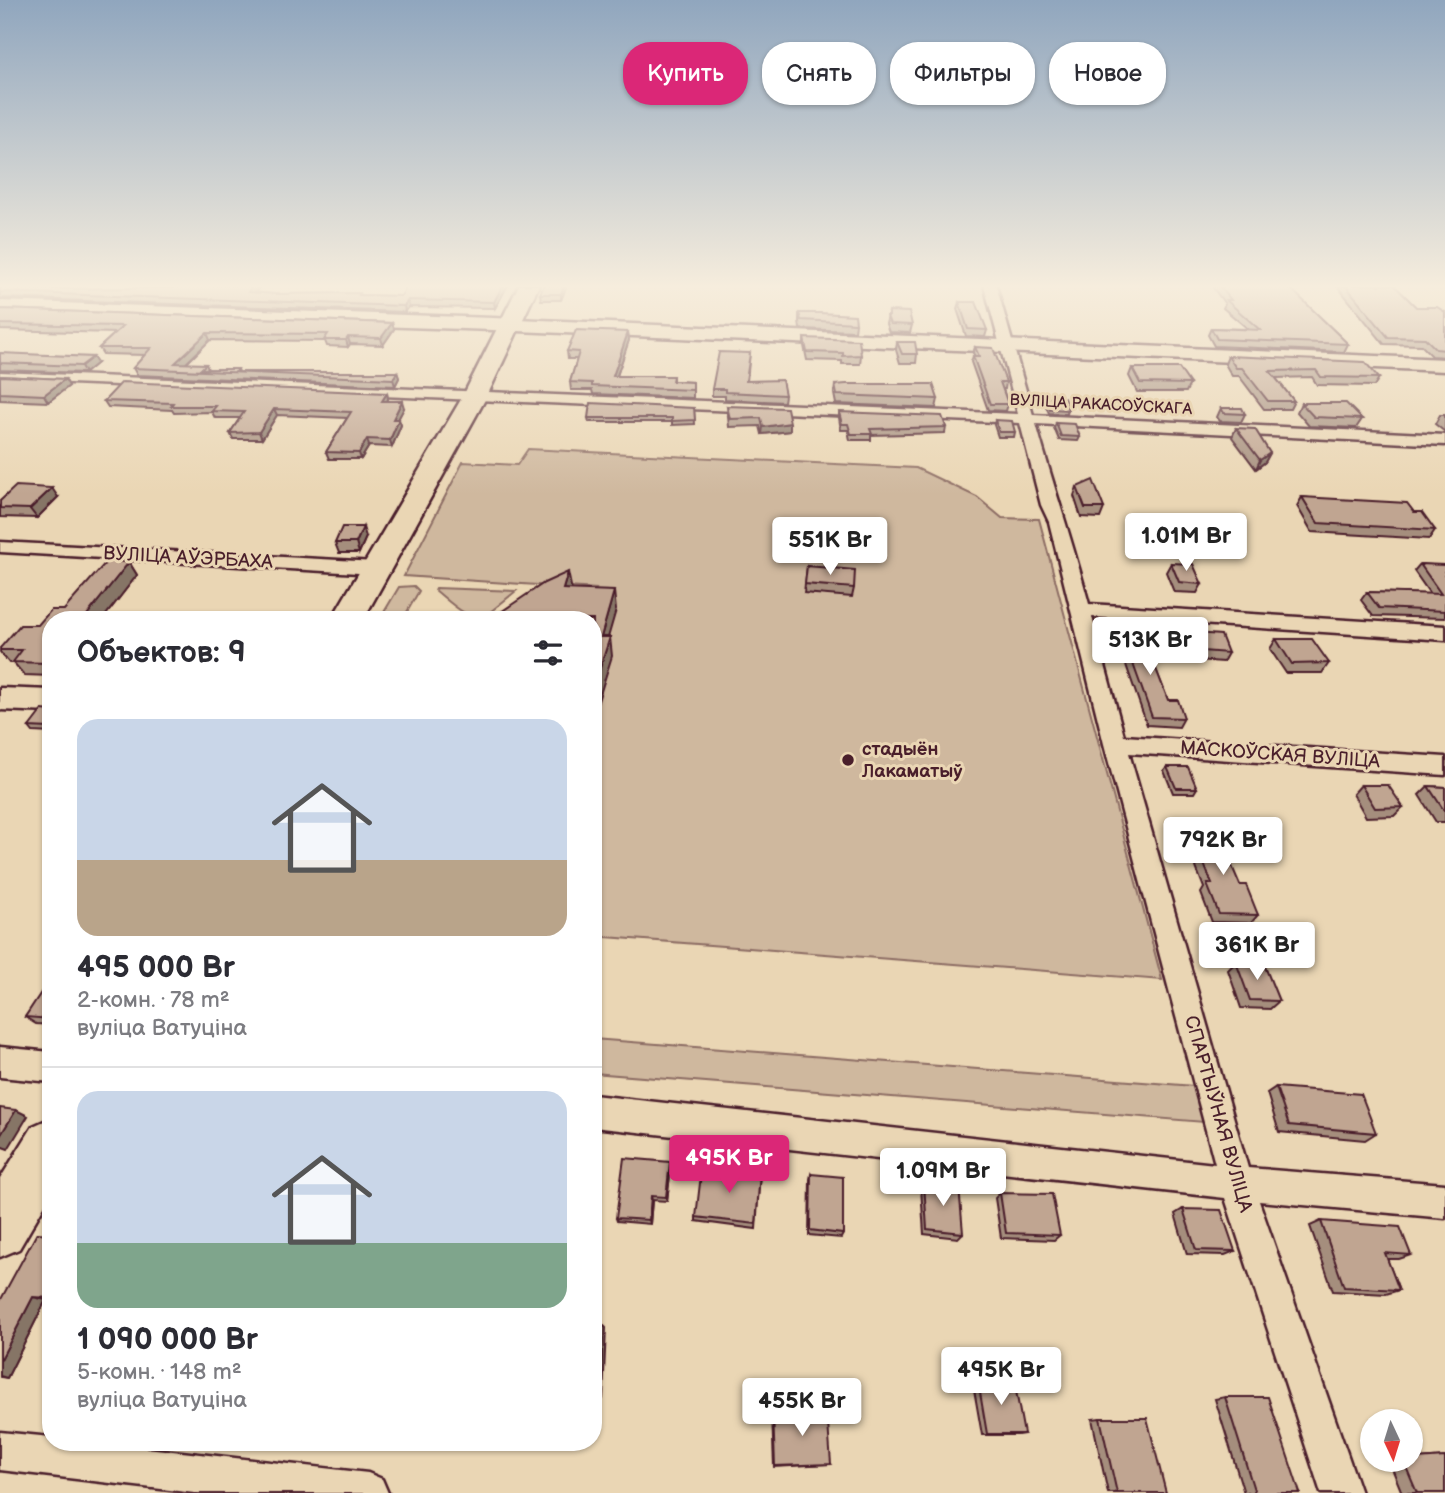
<!DOCTYPE html>
<html lang="ru">
<head>
<meta charset="utf-8">
<style>
  body { margin:0; font-family:"Balsamiq Sans",sans-serif; background:#f7f7f7; color:#2b2b33; height:100vh; display:flex; flex-direction:column; font-size:26px; white-space:nowrap }
  * { box-sizing:border-box; margin:0 }
  p { font-size:23px; color:#7c7c81 }
  .icon { flex:none; width:38px; height:38px; fill:none; stroke:currentColor; stroke-width:2; stroke-linecap:round; stroke-linejoin:round }
  .map { position:relative; flex:1; overflow:hidden }
  .drawer { position:absolute; left:42px; top:611px; width:560px; height:840px; display:flex; flex-direction:column; background:#fff; border-radius:28px; box-shadow:0 2px 5px #0004 }
  .drawer>* { flex:none }
  .banner { position:absolute; left:623px; top:42px; width:665px; height:63px; display:flex; gap:14px }
  .needle { width:46px; rotate:176deg }
  .tools { position:absolute; left:1360px; top:1409px; display:grid; gap:14px }
  .tools a { display:grid; place-items:center; width:63px; height:63px; border-radius:50%; background:#fff; box-shadow:0 2px 5px #0004; font-size:35px }
  .price { position:absolute; translate:-50% -60px; padding:0 16px; border-radius:7px; background:#fff; color:#222; font-size:23px; line-height:46px; filter:drop-shadow(0 2px 4px #0008) }
  .price::after { content:''; position:absolute; left:50%; top:42px; width:21px; height:16px; margin-left:-10px; background:inherit; clip-path:polygon(0 0,100% 0,50% 100%) }
  .price.active { background:#db2777; color:#fff }
  ul { padding:0; list-style:none }
  li { display:grid; align-content:center; gap:14px; height:371px; padding:0 35px }
  li+li { border-top:2px solid #e1e1e2 }
  li span { display:grid; place-items:center; height:217px; border-radius:21px; color:#555 }
  li>.icon { margin-inline-start:auto }
  span .icon { width:126px; height:126px; fill:#fffc; stroke-width:1 }
  li b { font-size:30px }
  h2 { display:flex; justify-content:space-between; align-items:center; height:84px; padding:0 35px; font-size:30px }
  .pill { padding:0 24px; border-radius:28px; background:#fff; box-shadow:0 2px 5px #0004; font-size:24px; line-height:63px }
  .pill.active { background:#db2777; color:#fff }
  .map>svg:first-child { display:block }
  .green { fill:#cfb89e; stroke:#8c6c64; stroke-width:2 }
  .lines { fill:none; stroke-linecap:round; stroke-linejoin:round }
  .street-casing { stroke:#4a1f2b; stroke-width:5 }
  .secondary-casing { stroke:#4a1f2b; stroke-width:5 }
  .primary-casing { stroke:#4a1f2b; stroke-width:5 }
  .street { fill:#ead6b4; fill-rule:evenodd }
  .secondary { fill:#ead6b4; fill-rule:evenodd }
  .primary { fill:#ead6b4; fill-rule:evenodd }
  .wall { fill:#a58e7d; stroke:#4a1f2b; stroke-width:2 }
  .shaded-wall { fill:#867466; stroke:#4a1f2b; stroke-width:2 }
  .building { fill:#c0a591; stroke:#4a1f2b; stroke-width:2 }
  .poi-dot { fill:#4a1f2b; stroke:#ead6b4; stroke-width:2.5 }
  .labels { text-anchor:middle; dominant-baseline:central; stroke-width:6; stroke-linejoin:round; paint-order:stroke }
  .far-street-label { font-size:16px; fill:#4a1f2b; stroke:#ead6b4 }
  .street-label { font-size:19px; fill:#4a1f2b; stroke:#ead6b4 }
  .poi-label { font-size:19px; font-weight:bold; fill:#4a1f2b; stroke:#ead6b4; text-anchor:start }
</style>
</head>
<body>
<div class="map">
<svg width="1445" height="1493" viewBox="0 0 1445 1493">
  <rect width="100%" height="100%" fill="#ead6b4"/>
  <filter id="ink" filterUnits="userSpaceOnUse"><feTurbulence type="fractalNoise" baseFrequency=".0143" numOctaves="2"/><feDisplacementMap in="SourceGraphic" scale="14" xChannelSelector="R" yChannelSelector="G"/><feConvolveMatrix kernelMatrix="1 2 1 2 8 2 1 2 1" color-interpolation-filters="sRGB"/></filter>
  <g filter="url(#ink)">
    <path class="green" d="M528,449L916,468L977,497L1002,518L1039,519L1162,980L593,936V620L587,609L596,589L404,576L463,462L517,465Z
      M414,586L419,591L403,619H380L399,587Z
      M436,588L516,591L484,617C466,620 449,601 435,590Z
      M593,1039L1194,1086L1204,1122L593,1073Z"/>
    <g class="lines">
      <g class="street-casing">
        <path id="street" d="M984,285H996L1033,415L1445,435V445L1036,424C1053,485 1073,543 1089,604L1445,626V640L1092,617L1124,736L1445,757V775L1129,753L1248,1168L1445,1184V1218L1259,1201L1361,1493H1321L1225,1198L593,1127V1095L1215,1164L1104,744L1049,522L1041,505L1020,423L0,380V372L1018,414Z
          M0,542L376,562L385,568L376,574L0,552Z
          M0,1047L51,1052V1082L0,1077Z
          M0,1432L51,1437V1442H93L368,1473L382,1479L388,1493H195L0,1470Z"/>
      </g>
      <g class="secondary-casing">
        <path id="secondary" d="M0,301L493,318L1445,359V371L493,330L0,313Z
          M0,688L51,690V712L0,710Z"/>
      </g>
      <g class="primary-casing">
        <path id="primary" d="M519,285H539L487,396L363,620H331L463,396Z
          M51,1118V1194L19,1249L0,1257V1179L33,1126Z"/>
      </g>
      <use href="#street" class="street"/>
      <use href="#secondary" class="secondary"/>
      <use href="#primary" class="primary"/>
    </g>
    <path class="wall" d="M177,285H261L255,292L275,294L360,293L361,295L401,296L508,285L495,308L409,307L405,312L0,298V286L37,289L174,288Z
      M567,285L561,300H541L540,294Z
      M1211,285H1287L1348,344L1344,352L1214,346L1208,335L1211,328L1248,329L1223,308L1225,304Z
      M1394,285L1416,307L1445,312V357L1432,356L1421,345L1384,344L1337,286Z
      M959,302L987,330L985,337L966,336L957,309Z
      M0,309L392,323L394,329L383,345L350,344L348,347L327,346L325,341L210,340L186,364H206L208,369H238L239,372H397L399,378L395,386L137,375L133,368L145,355L103,354L99,348L115,333L0,330Z
      M889,311L912,325L910,333L889,332L886,324Z
      M799,313L856,323L855,331L800,329L799,321Z
      M628,332L629,340L617,376H673V381L693,382V398L593,394L592,390H571L570,382L577,359H568L567,351Z
      M804,338L861,355L860,364H842V361L807,360L804,346Z
      M897,342L917,354L916,363H900L896,350Z
      M975,347L1006,382L1005,389H1003L1008,404L1006,411L988,410L971,362L973,356H975L973,353Z
      M0,353L97,363L85,373L0,370Z
      M750,353L747,381L785,395L784,402L725,399V396H712V389Z
      M1228,356L1379,378L1374,386L1317,385L1312,377L1276,378L1294,401L1290,409H1264L1239,376H1232L1225,364Z
      M1132,368L1190,384L1186,392H1137L1129,376Z
      M0,376L65,379L69,386L48,402L0,400Z
      M835,385L938,399L936,408L836,404L834,394Z
      M387,393L388,399L387,401L404,408L398,419L401,425L392,447L369,446L361,459H329L326,452L347,418L277,415L262,439H233L230,433L240,418H215L212,412L174,413L172,410L108,407L104,401Z
      M1046,398L1068,410L1067,414L1049,413L1044,402Z
      M1301,403L1362,419L1356,428L1309,426L1297,412Z
      M727,406L790,423V431L762,434L760,426L729,427Z
      M694,408L695,424L672,425V422H589L588,418Z
      M1221,408L1245,414L1241,422L1220,421L1217,417Z
      M839,412L946,427L945,433L871,435V440H850L848,430H841L839,418Z
      M1440,415H1445V432L1435,424Z
      M995,420L1015,432L1014,437H998L994,425Z
      M1056,423L1080,437L1078,441L1059,440L1054,428Z
      M1236,428L1270,453L1265,462L1256,469L1232,437Z
      M1077,487L1104,508L1100,518L1081,517L1074,496Z
      M58,497L37,518L0,517V501Z
      M1302,497L1414,512L1435,530L1429,539L1312,532L1297,506Z
      M366,537L359,553H339L335,543Z
      M129,562L137,575L102,620H51V676L24,675L14,663H9L0,652V648L64,610Z
      M1171,563L1202,584L1197,593L1174,592L1166,572Z
      M1420,564L1445,566V618L1373,616L1361,600L1367,592L1430,594L1414,571Z
      M807,566L854,588L852,597L804,593Z
      M1121,630L1151,648L1149,651L1168,700L1184,718L1179,727L1147,725L1117,639Z
      M1195,633L1228,653L1223,662L1196,660L1190,643Z
      M1276,639L1329,663L1322,673H1286L1270,649Z
      M51,711V733L33,732L29,727Z
      M1167,767L1197,788L1194,793H1173L1164,771Z
      M1361,785L1403,807L1394,816L1366,817L1353,794Z
      M1428,786L1445,787V822H1436L1419,795Z
      M1191,831L1240,885L1258,915L1251,923L1212,922L1201,893L1204,888L1185,839Z
      M1236,962L1279,1001L1270,1009L1241,1008L1228,970Z
      M51,988V1025L36,1024L25,1017Z
      M1276,1087L1376,1133L1365,1140L1279,1132L1267,1093Z
      M671,1166L667,1201L652,1200L650,1224L617,1221L616,1218Z
      M760,1172L756,1229L696,1221V1217Z
      M811,1174L843,1234L841,1238L809,1235L810,1179Z
      M924,1183L963,1233L958,1238L924,1234L921,1188Z
      M1000,1193L1060,1235L1054,1240L1001,1238L995,1198Z
      M1183,1209L1235,1251L1225,1255L1187,1254L1175,1214Z
      M1321,1221L1411,1255L1399,1259H1387L1399,1290L1386,1294L1333,1291L1310,1226Z
      M51,1234V1301L46,1300L7,1378L0,1377V1301Z
      M978,1381L1024,1434L1018,1435H982L973,1384Z
      M1225,1397L1300,1493H1244L1215,1399Z
      M773,1411L831,1464L774,1467L772,1413Z
      M1100,1418L1166,1493H1108L1092,1419Z
      M1445,1457V1493H1402L1389,1461Z"/>
    <path class="shaded-wall" d="M253,285H261L251,298L248,292Z
      M503,285H508L495,308L494,302Z
      M564,285H567L561,300V294Z
      M408,300L409,307L405,312L404,306Z
      M392,323L394,329L383,345L381,338Z
      M628,332L629,340L614,384L613,376Z
      M207,333L210,340L179,370L175,363Z
      M348,337L350,344L348,347L346,340Z
      M93,357L97,363L85,373L81,366Z
      M397,372L399,378L395,386L393,379Z
      M65,379L69,386L48,402L44,395Z
      M387,393L388,399L384,407L382,401Z
      M402,401L404,408L395,425L393,419Z
      M274,409L277,415L262,439L259,432Z
      M399,419L401,425L392,447L390,440Z
      M790,423V431L762,434L763,427Z
      M367,439L369,446L361,459L359,453Z
      M1270,453L1265,462L1256,469L1260,460Z
      M52,488L58,497L37,518L30,509Z
      M363,527L366,537L359,553L356,543Z
      M129,562L137,575L102,620H83Z
      M568,572L572,591L563,589Z
      M614,591L616,610L603,655L601,637Z
      M610,637L612,656L593,717V689Z
      M16,1110L28,1116L8,1149L0,1146V1136Z
      M670,1162L671,1166L667,1201L666,1197Z
      M651,1196L652,1200L650,1224L649,1220Z
      M33,1297L46,1300L7,1378L0,1376V1361Z
      M603,1325L606,1328L603,1398L600,1396Z"/>
    <path class="building" d="M177,285H253L248,292L275,294L360,293L359,295L401,296L407,285H503L494,302L408,300L404,306L0,292V286L36,287L34,289L174,288Z
      M544,285H564L561,294H540Z
      M1219,285H1287L1348,344L1217,339L1211,328L1260,330L1226,300H1231Z
      M1345,285H1394L1416,307H1437L1445,312V350L1436,349L1425,338L1388,337Z
      M959,302H976L987,330L968,329Z
      M0,309L392,323L381,338L348,337L346,340H324L328,334L207,333L175,363L206,364L201,369H238L236,372H397L393,379L133,368L151,348H99L123,326L0,324Z
      M889,311L909,312L912,325L890,324L887,316H889Z
      M799,313H820L855,315L856,323L801,320Z
      M576,330L628,332L613,376H673L672,381L693,382V390L592,386V383L570,382L579,352L567,351Z
      M804,338L859,340L861,355L843,356V353L807,352Z
      M897,342H915L917,354H902Z
      M975,347L993,348L1006,382H1000L1008,404H990L973,356H979Z
      M719,352L750,353L746,381L782,380L785,395L725,392V389H712Z
      M0,353L93,357L81,366L0,363Z
      M1228,356L1365,362L1379,378L1321,377L1316,370L1270,371L1294,401H1268L1242,368H1236Z
      M1132,368H1179L1190,384L1140,383Z
      M0,376L65,379L44,395L0,393Z
      M122,382L387,393L382,401H402L393,419H399L390,440L367,439L359,453L326,452L351,412L274,409L259,432L230,433L244,412L212,411L216,406H171L173,403L104,401Z
      M846,384H933L938,399L837,395L835,385Z
      M1046,398H1064L1068,410L1050,409Z
      M590,403L694,408L695,420L672,421V418H588Z
      M1301,403H1346L1362,419L1314,417Z
      M727,406L787,408L790,423L763,427L761,418L730,419Z
      M1221,408H1242L1245,414L1224,413Z
      M839,412L942,416L946,427L870,429L872,434H851L848,424H842Z
      M995,420L1012,421L1015,432H999Z
      M1056,423L1075,424L1080,437L1061,436Z
      M1236,428L1255,429L1270,453L1260,460Z
      M1093,480L1104,508H1085L1077,487Z
      M16,486L52,488L30,509L0,508V501Z
      M1302,497L1407,503L1414,512H1422L1435,530L1318,523Z
      M342,527H363L356,543H335Z
      M107,561L129,562L83,620H51V659L48,663L13,662L22,650H0V648L20,625H38L51,610H64Z
      M1171,563L1193,564L1202,584L1179,582Z
      M1420,564L1444,565L1445,566V611L1379,608L1367,592L1441,594Z
      M807,566L855,570L854,588L805,584Z
      M568,572L563,589L614,591L601,637H610L593,689V620H489L544,583Z
      M1121,630L1145,632L1151,648H1148L1168,700H1178L1184,718L1152,717Z
      M1195,633L1221,635L1228,653L1202,651Z
      M1276,639H1312L1329,663L1292,664Z
      M42,710L51,711V727L50,728L29,727Z
      M1167,767H1188L1197,788H1176Z
      M1361,785H1388L1403,807L1375,808Z
      M1428,786L1445,787V812Z
      M1191,831H1217L1240,885H1246L1258,915L1219,914L1207,884H1212Z
      M1236,962L1264,964L1279,1001L1250,1000Z
      M44,988H51V1019L25,1017Z
      M1276,1087L1361,1094L1376,1133L1289,1125Z
      M0,1108L16,1110L0,1136Z
      M624,1158L670,1162L666,1197L651,1196L649,1220L616,1218Z
      M702,1166L760,1172L756,1224L696,1217Z
      M811,1174L843,1177V1234L810,1230Z
      M924,1183L959,1186L963,1233L927,1229Z
      M1000,1193L1052,1194L1060,1235L1006,1233Z
      M1183,1209L1221,1210L1235,1251L1196,1250Z
      M1321,1221L1400,1227L1411,1255L1385,1253L1399,1290L1344,1287Z
      M37,1233L51,1234V1298L33,1297L0,1361V1301Z
      M603,1325L600,1396H593V1326Z
      M1014,1380L1024,1434H987L978,1381Z
      M1225,1397H1268L1300,1493H1255Z
      M827,1409L831,1464L775,1466L773,1411Z
      M1100,1418H1147L1166,1493H1117Z
      M1445,1457V1493H1417L1403,1460Z"/>
  </g>
  <linearGradient id="sky" x2="0" y2="1"><stop stop-color="#90a6be"/><stop offset="0.58" stop-color="#f6eddd"/><stop offset="1" stop-color="#f6eddd" stop-opacity="0"/></linearGradient>
  <rect width="1445" height="494" fill="url(#sky)"/>
  <circle class="poi-dot" cx="848" cy="760" r="7"/>
  <g class="labels">
    <g class="far-street-label">
      <text transform="translate(1101 405) rotate(3)">ВУЛІЦА РАКАСОЎСКАГА</text>
    </g>
    <g class="street-label">
      <text transform="translate(188 558) rotate(3)">ВУЛІЦА АЎЭРБАХА</text>
      <text transform="translate(1280 755) rotate(4)">МАСКОЎСКАЯ ВУЛІЦА</text>
      <text transform="translate(1218 1114) rotate(74)">СПАРТЫЎНАЯ ВУЛІЦА</text>
    </g>
    <g class="poi-label">
      <text x="862" y="749">стадыён<tspan x="862" dy="22">Лакаматыў</tspan></text>
    </g>
  </g>
</svg>
<div class="tools">
<a><svg class="needle" viewBox="-14 -14 28 28"><path d="M0-13l5 13h-10z" fill="#e53935"/><path d="M0 13l5-13h-10z" fill="#7c7c81"/></svg></a>
</div>
<b class="price" style="left:1186px;top:573px">1.01M Br</b>
<b class="price" style="left:830px;top:577px">551K Br</b>
<b class="price" style="left:1150px;top:677px">513K Br</b>
<b class="price" style="left:1223px;top:877px">792K Br</b>
<b class="price" style="left:1257px;top:982px">361K Br</b>
<b class="price active" style="left:729px;top:1195px">495K Br</b>
<b class="price" style="left:943px;top:1208px">1.09M Br</b>
<b class="price" style="left:1001px;top:1407px">495K Br</b>
<b class="price" style="left:802px;top:1438px">455K Br</b>
<div class="banner">
<a class="pill active">Купить</a>
<a class="pill">Снять</a>
<a class="pill">Фильтры</a>
<a class="pill">Новое</a>
</div>
<section class="drawer">
<h2>Объектов: 9<svg class="icon" aria-label="filters" viewBox="0 0 24 24"><path d="M4 7h16M4 17h16"/><circle cx="9" cy="7" r="2"/><circle cx="15" cy="17" r="2"/></svg></h2>
<ul>
<li><span style="background:linear-gradient(#c9d6e8 65%,#b9a48a 0)"><svg class="icon" aria-label="home" viewBox="0 0 24 24"><path d="M3 11l9-7 9 7M6 9v11h12V9"/></svg></span><div><b>495 000 Br</b><p>2-комн. · 78 m²</p><p>вуліца Ватуціна</p></div></li>
<li><span style="background:linear-gradient(#c9d6e8 70%,#7fa58c 0)"><svg class="icon" aria-label="home" viewBox="0 0 24 24"><path d="M3 11l9-7 9 7M6 9v11h12V9"/></svg></span><div><b>1 090 000 Br</b><p>5-комн. · 148 m²</p><p>вуліца Ватуціна</p></div></li>
</ul>
</section>
</div>
</body>
</html>
